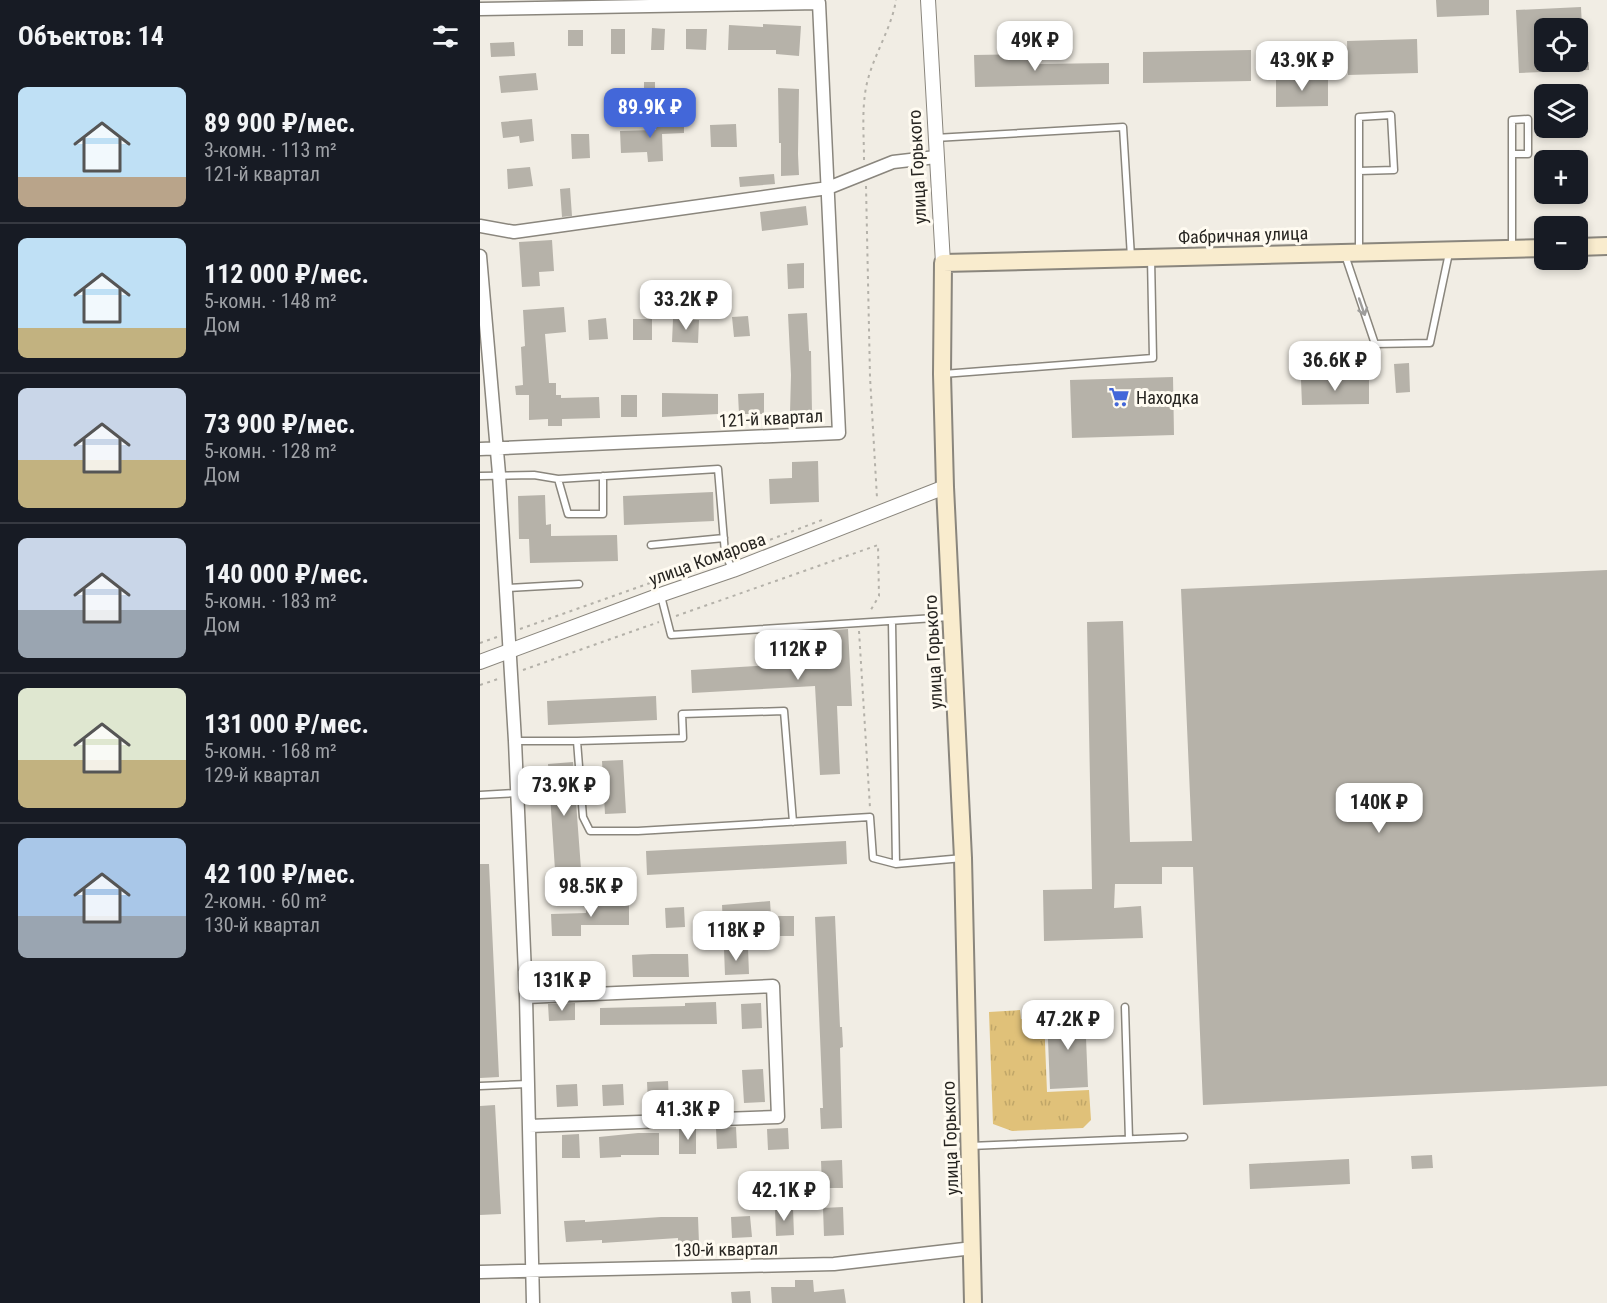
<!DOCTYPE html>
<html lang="ru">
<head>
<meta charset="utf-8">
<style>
  body { margin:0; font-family:"Roboto Condensed",sans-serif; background:#20242c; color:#f1f3f6; height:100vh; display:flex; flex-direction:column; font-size:22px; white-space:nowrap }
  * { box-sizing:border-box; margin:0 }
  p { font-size:20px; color:#9ea1a6 }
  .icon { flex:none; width:33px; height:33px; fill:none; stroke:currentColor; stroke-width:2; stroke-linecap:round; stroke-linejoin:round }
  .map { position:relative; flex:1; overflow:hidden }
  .details { display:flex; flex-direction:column; background:#171b24; width:480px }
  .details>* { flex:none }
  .fabs { position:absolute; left:1054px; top:18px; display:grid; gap:12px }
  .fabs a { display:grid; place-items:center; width:54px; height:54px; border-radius:9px; background:#171b24; box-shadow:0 3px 9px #0003; font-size:30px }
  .price { position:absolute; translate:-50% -51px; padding:0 14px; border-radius:12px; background:#fff; color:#222; font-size:20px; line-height:39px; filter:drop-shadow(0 2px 3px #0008) }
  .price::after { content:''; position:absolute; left:50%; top:36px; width:18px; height:14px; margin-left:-9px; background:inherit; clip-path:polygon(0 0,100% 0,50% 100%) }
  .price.active { background:#4367d9; color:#fff }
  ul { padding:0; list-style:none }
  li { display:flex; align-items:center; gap:18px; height:150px; padding:0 18px }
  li+li { border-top:2px solid #363941 }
  li span { display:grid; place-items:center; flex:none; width:168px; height:120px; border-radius:9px; color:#555 }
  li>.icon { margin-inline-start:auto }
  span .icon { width:72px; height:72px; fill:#fffc; stroke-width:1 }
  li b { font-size:26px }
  h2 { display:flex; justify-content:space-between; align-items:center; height:72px; padding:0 18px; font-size:26px }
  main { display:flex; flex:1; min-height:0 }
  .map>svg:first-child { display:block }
  .grass { fill:url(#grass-tufts) }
  .building { fill:#b6b2a9 }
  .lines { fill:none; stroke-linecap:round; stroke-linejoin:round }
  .service-casing { stroke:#8a867d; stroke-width:9 }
  .minor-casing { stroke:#8a867d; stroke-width:15 }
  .tertiary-casing { stroke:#8a867d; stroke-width:16 }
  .secondary-casing { stroke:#8a867d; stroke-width:20 }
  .path { stroke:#b4b1a9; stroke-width:2; stroke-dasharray:3 4.5; stroke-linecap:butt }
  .service { stroke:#fff; stroke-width:6 }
  .minor { stroke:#fff; stroke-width:12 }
  .tertiary { stroke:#fff; stroke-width:14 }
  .secondary { stroke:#f9ecce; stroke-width:16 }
  .oneway { stroke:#9e9d9b }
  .labels { text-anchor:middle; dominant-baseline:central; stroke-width:6; stroke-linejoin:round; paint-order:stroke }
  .street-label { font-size:18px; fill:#272521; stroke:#fffbf1 }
  .poi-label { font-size:18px; fill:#272521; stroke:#fffbf1; text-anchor:start }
</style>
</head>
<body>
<main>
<section class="details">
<h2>Объектов: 14<svg class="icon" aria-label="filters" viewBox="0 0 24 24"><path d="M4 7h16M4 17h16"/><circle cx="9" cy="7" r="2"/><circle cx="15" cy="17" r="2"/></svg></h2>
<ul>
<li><span style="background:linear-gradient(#bfe0f5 75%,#b9a48a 0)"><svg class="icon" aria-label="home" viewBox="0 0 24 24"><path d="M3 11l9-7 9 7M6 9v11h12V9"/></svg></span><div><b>89 900 ₽/мес.</b><p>3-комн. · 113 m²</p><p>121-й квартал</p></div></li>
<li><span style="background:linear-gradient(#bfe0f5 75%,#c2b280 0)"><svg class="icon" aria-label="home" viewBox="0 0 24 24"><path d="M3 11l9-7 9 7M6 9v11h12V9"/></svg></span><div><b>112 000 ₽/мес.</b><p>5-комн. · 148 m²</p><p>Дом</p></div></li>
<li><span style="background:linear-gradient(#c9d6e8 60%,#c2b280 0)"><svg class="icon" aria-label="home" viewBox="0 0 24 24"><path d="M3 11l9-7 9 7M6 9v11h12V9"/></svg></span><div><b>73 900 ₽/мес.</b><p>5-комн. · 128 m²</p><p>Дом</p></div></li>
<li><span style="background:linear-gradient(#c9d6e8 60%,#9aa5b1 0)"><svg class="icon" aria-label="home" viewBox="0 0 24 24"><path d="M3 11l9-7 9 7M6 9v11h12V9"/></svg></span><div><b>140 000 ₽/мес.</b><p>5-комн. · 183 m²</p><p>Дом</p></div></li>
<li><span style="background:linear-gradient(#dfe7d0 60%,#c2b280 0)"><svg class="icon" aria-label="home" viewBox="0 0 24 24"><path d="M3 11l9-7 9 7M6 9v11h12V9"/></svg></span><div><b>131 000 ₽/мес.</b><p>5-комн. · 168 m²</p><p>129-й квартал</p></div></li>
<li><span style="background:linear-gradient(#a9c7e8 65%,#9aa5b1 0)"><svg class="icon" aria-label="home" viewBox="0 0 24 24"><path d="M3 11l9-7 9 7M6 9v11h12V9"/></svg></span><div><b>42 100 ₽/мес.</b><p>2-комн. · 60 m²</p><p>130-й квартал</p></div></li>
</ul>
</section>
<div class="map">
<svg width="1127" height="1303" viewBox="0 0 1127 1303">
  <defs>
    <pattern id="grass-tufts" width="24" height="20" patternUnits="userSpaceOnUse" patternTransform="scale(1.5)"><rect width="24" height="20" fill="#e0c179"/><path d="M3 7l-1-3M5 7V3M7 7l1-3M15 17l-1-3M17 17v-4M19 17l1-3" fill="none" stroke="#c0a668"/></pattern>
  </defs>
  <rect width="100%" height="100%" fill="#f1ede4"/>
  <path class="grass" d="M540,1010L541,1019L564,1018L567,1092L609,1090L611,1120L603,1128L532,1131L513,1124L509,1012Z"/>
  <path class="building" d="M956,0H1009V15L957,17Z
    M1101,7L1102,28H1065V62H1109V70L1039,73L1036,10Z
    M283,24L321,26L319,56L296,54V50H248L249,25L283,27Z
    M172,28L185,29L184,50H171Z
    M131,29H145V54H131Z
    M206,29H227L226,50L206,49Z
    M88,30H103V46H88Z
    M937,39L938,73L868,75L867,41Z
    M34,42L35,56L11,57L10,43Z
    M771,50V81L663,83V52Z
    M560,54V64L629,63V84L495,87L494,55Z
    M56,73L58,90L21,93L19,76Z
    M796,78H848V106L796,107Z
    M164,82H175V107H164Z
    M298,88L319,89L318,154L319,175L301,176V143H299Z
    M52,119L54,141L40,143L39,136L23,138L21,122Z
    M204,119V133L182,134L183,161L168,162L167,152L141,153L140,131L176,130L175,121Z
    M256,124L257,147H231L230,125Z
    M91,134H109L110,158L92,159Z
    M50,167L53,186L28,189L27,169Z
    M294,174L295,184L260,187L259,177Z
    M90,188L92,216L82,217L80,189Z
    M326,206L328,225L282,231L280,212Z
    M72,240L74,271L59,272L60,286L42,287L39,242Z
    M324,263V288L308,289L307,264Z
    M84,307L86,332L65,334L69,383H76V395H81V398L119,397L120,418L82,419V426H68V419L49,420V395H36L35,386L43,385L41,347L45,346L43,310Z
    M327,313L329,351H331L332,413H310L311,375L308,314Z
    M268,316L270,336L254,337L252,317Z
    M126,318L128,339L109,340L108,320Z
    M153,319H172V340H153Z
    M193,319L219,320L218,343L192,342Z
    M929,363L930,392L916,393L914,364Z
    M693,377L694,435L592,438L590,380Z
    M889,378V404L822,405L821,380Z
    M182,393L238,394V414L182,417Z
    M284,393V414H259L258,394Z
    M141,395H157V417H141Z
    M338,461L339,502L290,504L289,479L312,478V462Z
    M233,492L234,521L144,525L143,496Z
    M65,495L66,525L71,524V536L137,535L138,561L50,563L49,539H39L38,496Z
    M1127,570V1086L723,1105L713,867H682V884H635L634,908L661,906L663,938L564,941L563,890L612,889L607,622L643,621L650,842L712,841L701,589Z
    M368,629L372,706H357L360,774L340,775L335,686L212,693L211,670L293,665V634Z
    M176,696L177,720L68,725L67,701Z
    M143,760L146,813L125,814L122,761Z
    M93,762L101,869L75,870L68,764Z
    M366,841L367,864L167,875L166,851Z
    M0,864H9L19,1077L0,1078Z
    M125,901V903L149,902V925H101V936H72L71,914L106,913V902Z
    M290,901L291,916H314V936H300V927L267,928V926H243L242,905Z
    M204,907L205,927L186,928L185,908Z
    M355,916L360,1027H362L363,1047L360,1048L362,1128L341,1129L340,1108H343L335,917Z
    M268,948L269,974L245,975L244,949Z
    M172,954H208L209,977H153L152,955Z
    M102,961L103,977L75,978L74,962Z
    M236,1002L237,1024L120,1025V1008L205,1006V1003Z
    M95,1003V1020L69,1021L68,1004Z
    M281,1003L282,1028L262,1029L261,1004Z
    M605,1013L608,1087L570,1089L567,1015Z
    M283,1069L285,1102L264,1103L262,1070Z
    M188,1081L189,1103L168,1104L167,1082Z
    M97,1084L98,1106L77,1107L76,1085Z
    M143,1084L144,1105L123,1106L122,1085Z
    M15,1105L21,1214L0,1215V1106Z
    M256,1127L257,1148L237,1149L236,1128Z
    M216,1128V1154H199V1129Z
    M308,1128L309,1149L288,1150L287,1129Z
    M158,1133H179V1155H141V1157L120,1158L119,1137Z
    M99,1134L100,1158H82V1135Z
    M952,1155L953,1168L932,1169L931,1156Z
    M869,1159L870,1184L770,1189L769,1164Z
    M362,1160L363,1188H342L341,1161Z
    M363,1207L364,1235L344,1236L343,1208Z
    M313,1208L314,1235L296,1236L295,1209Z
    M270,1216L272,1237L252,1238L251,1217Z
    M181,1217H218L219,1243H198V1238L122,1243V1240L86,1242L84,1221L105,1220V1222Z
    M315,1280H333L334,1292L364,1289L366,1303H292L291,1287H315Z
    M270,1291L271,1303H252L251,1292Z"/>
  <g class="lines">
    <g class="service-casing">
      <path id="service" d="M455,138L643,127L651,257
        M1032,248V120L1048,119V154H1032
        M879,251V117L911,115L914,170L879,171
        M865,255L895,344L950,343L969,253
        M463,374L673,358L671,258
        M0,476L54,475L78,479L238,469L245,553L252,569
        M78,479L88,514H123V476
        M171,545L244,538
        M26,588L99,584
        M181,596L191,635L470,617
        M412,622L416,864
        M35,741H97L103,817L110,831H158L390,817L393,858L416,864L483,858
        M97,741L203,738L202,714L304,711L313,822
        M0,795L37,793
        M645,1007L649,1139
        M0,1086L48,1084
        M490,1146L704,1137"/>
    </g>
    <g class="minor-casing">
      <path id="minor" d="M0,9L339,3L359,433L0,449
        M0,226L34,232L348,188L413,162L456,157
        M0,256L19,474L35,741L46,997L53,1303
        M46,997L293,986L298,1117L49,1126
        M0,1272L354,1264L493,1248"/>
    </g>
    <g class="tertiary-casing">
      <path id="tertiary" d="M448,0L463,263
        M0,662L180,595L253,570L465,487"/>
    </g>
    <g class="secondary-casing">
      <path id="secondary" d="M1098,247L1127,246
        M493,1303L483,858L465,487L462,374L463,263L1065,248"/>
    </g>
    <path class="path" d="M384,160C384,138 382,115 385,94C389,61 411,32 416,0
      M386,186L390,377L397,498
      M255,553L342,520
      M196,616L398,545L399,596L389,613
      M40,629L238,559
      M379,631L390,808
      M0,643L17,637
      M43,670L179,622
      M0,685L18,679"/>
    <use href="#service" class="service"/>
    <use href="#minor" class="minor"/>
    <use href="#tertiary" class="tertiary"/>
    <use href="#secondary" class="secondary"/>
  </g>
  <defs><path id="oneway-shaft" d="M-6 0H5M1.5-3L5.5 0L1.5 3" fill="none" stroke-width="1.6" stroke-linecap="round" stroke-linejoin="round" transform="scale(1.5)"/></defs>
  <use class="oneway" href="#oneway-shaft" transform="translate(882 307) rotate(71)"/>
  <defs>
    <g id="supermarket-bare" transform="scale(1.62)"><path d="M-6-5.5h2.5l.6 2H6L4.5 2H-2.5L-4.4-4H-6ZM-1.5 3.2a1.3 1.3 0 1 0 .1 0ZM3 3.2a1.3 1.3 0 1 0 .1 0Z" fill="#4367d9" stroke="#fffbf1" stroke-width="2.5" paint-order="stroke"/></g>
  </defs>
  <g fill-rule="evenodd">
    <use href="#supermarket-bare" x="639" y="397"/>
  </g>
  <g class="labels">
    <g class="street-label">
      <text transform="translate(437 167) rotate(-93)">улица Горького</text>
      <text transform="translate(763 235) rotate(-2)">Фабричная улица</text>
      <text transform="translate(291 418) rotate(-3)">121-й квартал</text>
      <text transform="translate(227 559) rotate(-20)">улица Комарова</text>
      <text transform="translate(453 652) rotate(-93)">улица Горького</text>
      <text transform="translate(470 1138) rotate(-92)">улица Горького</text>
      <text transform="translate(246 1249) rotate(-1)">130-й квартал</text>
    </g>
    <g class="poi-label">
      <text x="656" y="397">Находка</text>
    </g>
  </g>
</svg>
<div class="fabs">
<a><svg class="icon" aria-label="locate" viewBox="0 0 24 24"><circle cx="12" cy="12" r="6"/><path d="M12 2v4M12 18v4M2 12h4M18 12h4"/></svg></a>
<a><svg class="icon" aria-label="layers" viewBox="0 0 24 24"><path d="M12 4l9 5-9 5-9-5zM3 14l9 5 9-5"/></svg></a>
<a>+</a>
<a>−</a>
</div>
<b class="price" style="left:555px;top:72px">49K ₽</b>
<b class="price" style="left:822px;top:92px">43.9K ₽</b>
<b class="price active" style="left:170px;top:139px">89.9K ₽</b>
<b class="price" style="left:206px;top:331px">33.2K ₽</b>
<b class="price" style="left:855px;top:392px">36.6K ₽</b>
<b class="price" style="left:318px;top:681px">112K ₽</b>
<b class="price" style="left:84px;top:817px">73.9K ₽</b>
<b class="price" style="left:899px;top:834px">140K ₽</b>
<b class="price" style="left:111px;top:918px">98.5K ₽</b>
<b class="price" style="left:256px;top:962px">118K ₽</b>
<b class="price" style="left:82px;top:1012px">131K ₽</b>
<b class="price" style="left:588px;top:1051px">47.2K ₽</b>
<b class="price" style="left:208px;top:1141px">41.3K ₽</b>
<b class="price" style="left:304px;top:1222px">42.1K ₽</b>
</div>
</main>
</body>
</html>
